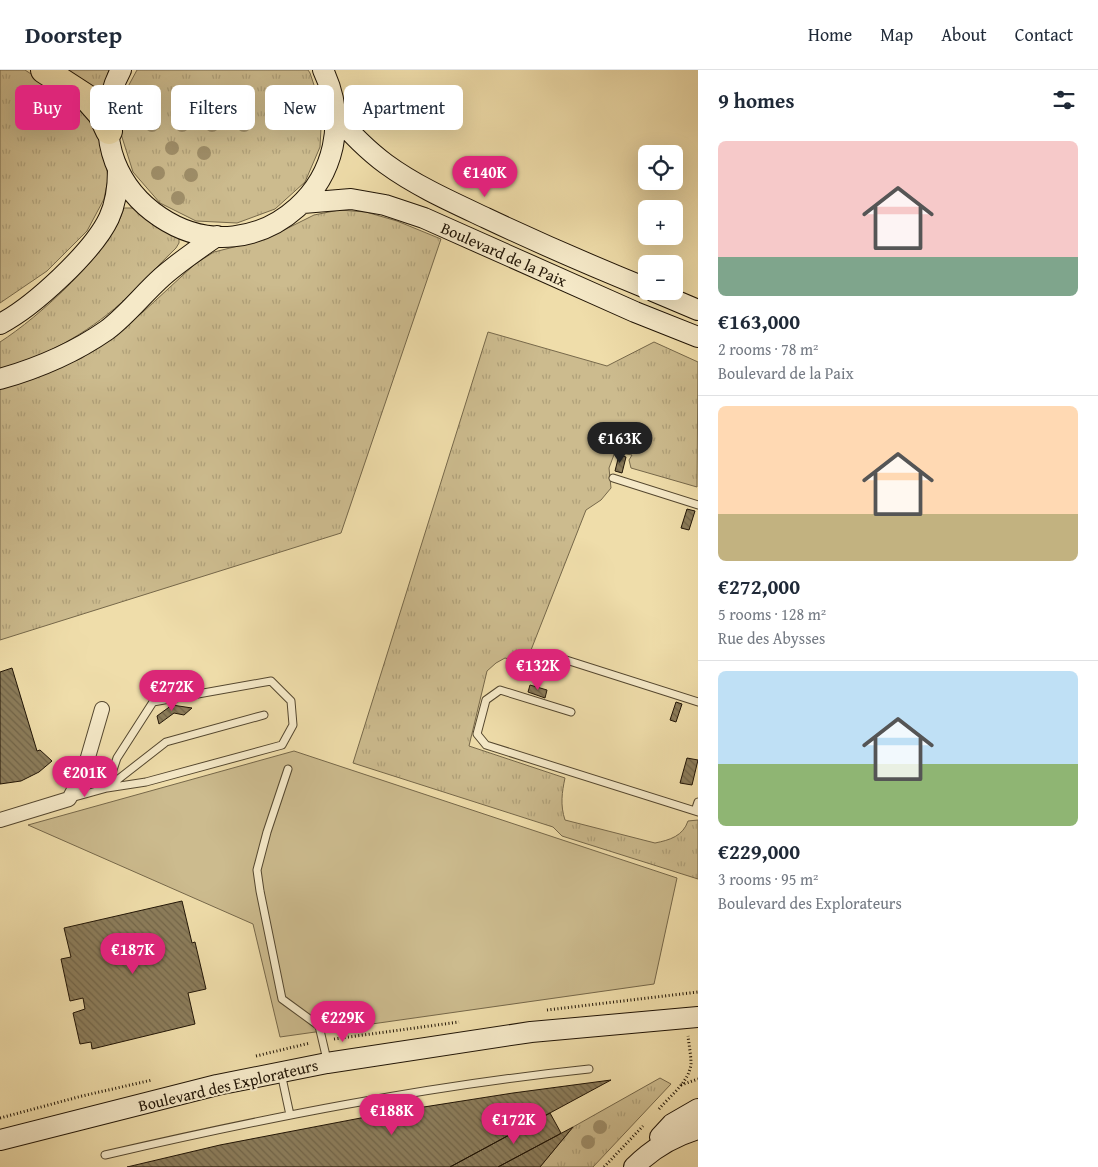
<!DOCTYPE html>
<html lang="en">
<head>
<meta charset="utf-8">
<style>
  body { margin:0; font-family:"Gentium Book Plus",serif; background:#f2f2f3; color:#1f2937; height:100vh; display:flex; flex-direction:column; font-size:19px; white-space:nowrap }
  * { box-sizing:border-box; margin:0 }
  p { font-size:16px; color:#747a83 }
  .icon { flex:none; width:28px; height:28px; fill:none; stroke:currentColor; stroke-width:2; stroke-linecap:round; stroke-linejoin:round }
  .map { position:relative; flex:1; overflow:hidden }
  .panel { display:flex; flex-direction:column; background:#fff; width:400px }
  .panel>* { flex:none }
  .banner { position:absolute; left:15px; top:15px; width:475px; height:45px; display:flex; gap:10px }
  .buttons { position:absolute; left:638px; top:75px; display:grid; gap:10px }
  .buttons a { display:grid; place-items:center; width:45px; height:45px; border-radius:8px; background:#fff; box-shadow:0 5px 20px #0002; font-size:25px }
  .price { position:absolute; translate:-50% -42px; padding:0 11px; border-radius:18px; background:#db2777; color:#fff; font-size:16px; line-height:32px; filter:drop-shadow(0 1px 2px #0008) }
  .price::after { content:''; position:absolute; left:50%; top:30px; width:15px; height:11px; margin-left:-8px; background:inherit; clip-path:polygon(0 0,100% 0,50% 100%) }
  .price.active { background:#222; color:#fff }
  ul { padding:0; list-style:none }
  li { display:grid; align-content:center; gap:10px; height:265px; padding:0 20px }
  li+li { border-top:1px solid #e0e1e3 }
  li span { display:grid; place-items:center; height:155px; border-radius:8px; color:#555 }
  li>.icon { margin-inline-start:auto }
  span .icon { width:90px; height:90px; fill:#fffc; stroke-width:1 }
  li b { font-size:21px }
  h2 { display:flex; justify-content:space-between; align-items:center; height:60px; padding:0 20px; font-size:21px }
  .tag { padding:0 18px; border-radius:8px; background:#fff; box-shadow:0 5px 20px #0002; font-size:18px; line-height:45px }
  .tag.active { background:#db2777; color:#fff }
  header { display:flex; align-items:center; gap:30px; box-sizing:border-box; height:70px; padding:0 25px; background:#fff; border-bottom:1px solid #e0e1e3 }
  header strong { font-size:24px }
  nav { display:flex; gap:28px; margin-inline-start:auto; font-size:18px }
  main { display:flex; flex:1; min-height:0 }
  .map>svg:first-child { display:block }
  .grass { fill:url(#grass-tufts); stroke:#76684a }
  .park { fill:#ccbb8e; stroke:#76684a }
  .building { fill:url(#building-back-hatch); stroke:#211506 }
  .lines { fill:none; stroke-linecap:round; stroke-linejoin:round }
  .lane-casing { stroke:#54472f; stroke-width:9 }
  .street-casing { stroke:#54472f; stroke-width:16 }
  .secondary-casing { stroke:#211506; stroke-width:22 }
  .highway-casing { stroke:#211506; stroke-width:28 }
  .path { stroke:#211506; stroke-width:3; stroke-dasharray:1 2.5; stroke-linecap:butt }
  .lane { stroke:#f5e9c8; stroke-width:7 }
  .street { stroke:#f5e9c8; stroke-width:14 }
  .secondary { stroke:#f5e9c8; stroke-width:20 }
  .highway { stroke:#efddaa; stroke-width:26 }
  .tree { fill:#9f8f6a }
  .labels { text-anchor:middle; dominant-baseline:central; stroke-width:4; stroke-linejoin:round; paint-order:stroke }
  .street-label { font-size:16px; fill:#211506; stroke:#f5e9c8 }
</style>
</head>
<body>
<header>
<strong>Doorstep</strong>
<nav><a>Home</a><a>Map</a><a>About</a><a>Contact</a></nav>
</header>
<main>
<div class="map">
<svg width="698" height="1097" viewBox="0 0 698 1097">
  <defs>
    <pattern id="grass-tufts" width="24" height="20" patternUnits="userSpaceOnUse" patternTransform="scale(1.25)"><rect width="24" height="20" fill="#ccbb8e"/><path d="M3 7l-1-3M5 7V3M7 7l1-3M15 17l-1-3M17 17v-4M19 17l1-3" fill="none" stroke="#afa079"/></pattern>
    <pattern id="building-back-hatch" width="6" height="6" patternUnits="userSpaceOnUse" patternTransform="scale(1.25)"><rect width="6" height="6" fill="#8c7d5b"/><path d="M-1 5l2 2M0 0l6 6M5-1l2 2" fill="none" stroke="#726549"/></pattern>
  </defs>
  <rect width="100%" height="100%" fill="#efddaa"/>
  <filter id="stains"><feTurbulence type="fractalNoise" baseFrequency=".004" numOctaves="4"/><feColorMatrix values="0 0 0 0 .2 0 0 0 0 .09 0 0 0 0 .02 0 0 0 .5 -.17"/></filter>
  <radialGradient id="worn" r=".72"><stop offset=".6" stop-color="#630" stop-opacity="0"/><stop offset="1" stop-color="#630" stop-opacity=".3"/></radialGradient>
  <path class="grass" d="M0,0H25L66,27L91,49L100,67L106,92L108,109L104,129L87,161L47,201L0,233Z
    M61,0H109L100,28Z
    M137,0H308L310,3L322,39L320,77L305,112L275,139L237,153L196,151L160,133L133,102L121,64L124,24Z
    M124,138H136L151,152L179,167V173L176,178C157,196 140,216 121,233C86,264 45,287 0,299V272C38,248 112,181 124,138Z
    M339,140L366,142L397,151L441,169L341,463L0,570V317L28,310L82,288L143,242L195,194L214,182L242,175L284,160L314,145Z
    M488,262L607,296L654,272L698,292L697,417L631,398L629,390L632,385L615,382L609,398L611,418L601,430L586,440L531,580L522,593L505,588L496,593L487,601L469,676L565,708C562,722 560,735 565,750L655,773C670,770 683,766 688,751L698,750V809L562,766L553,757L353,693Z
    M660,1008L671,1014L593,1097H540L573,1057Z"/>
  <path class="park" d="M294,681L677,808L654,914L280,967L253,854L28,755Z"/>
  <path class="building" d="M619,385L626,387L622,403L615,401Z
    M687,439L695,441L689,460L681,458Z
    M12,598L37,681L40,680L52,691L39,702L21,711L0,714V602Z
    M530,615L547,620L545,628L528,622Z
    M676,632L682,634L676,652L670,650Z
    M172,635L192,638L184,645L174,643L159,654L157,646Z
    M687,688L698,690L692,715L680,713Z
    M182,831L192,873L195,872L206,919L188,923L195,954L92,979L91,972L80,974L73,943L85,939L83,928L70,931L61,889L71,887L64,858Z
    M611,1010L450,1097H127L220,1075L392,1042L513,1023Z
    M550,1043L561,1063L558,1065L498,1097H450Z
    M573,1057L540,1097H498Z"/>
  <g class="lines">
    <g class="lane-casing">
      <path id="lane" d="M613,408L698,435
        M560,588L698,632
        M271,611L291,631L293,655L282,675L146,712L107,718L117,688L153,632Z
        M571,642L500,620L486,630L477,664L486,675L698,742
        M288,699L267,762L257,800L260,821L282,929L319,956L327,990
        M71,728L107,718L166,672L264,645
        M695,741L698,732
        M281,1003L290,1045
        M105,1085C265,1048 426,1016 589,999"/>
    </g>
    <g class="street-casing">
      <path id="street" d="M0,750L69,729L84,701L102,639"/>
    </g>
    <g class="secondary-casing">
      <path id="secondary" d="M121,0C106,27 104,63 115,92C124,115 139,133 160,147C257,212 374,106 323,0
        M336,47C352,64 367,80 386,94C416,116 452,132 486,148C539,173 592,196 646,218
        M303,133L351,129L385,135L424,148L635,242L698,267
        M653,221L698,240
        M0,254C33,237 93,182 109,148C116,133 118,116 118,100
        M0,309C39,298 74,283 107,260C127,245 143,224 162,207C179,192 198,179 217,166
        M660,1067L672,1054L698,1039
        M0,1070L217,1015L327,993L531,962L698,947
        M634,1097C652,1079 674,1066 698,1059"/>
    </g>
    <g class="highway-casing">
      <path id="highway" d="M44,0L87,28L101,44L109,61"/>
    </g>
    <path class="path" d="M547,940L698,922
      M334,969L459,952
      M256,986L310,973
      M681,1015L698,1009
      M659,1039C670,1026 689,1012 691,994C691,985 689,975 688,966
      M0,1048L82,1026L152,1010
      M604,1097L643,1056"/>
    <use href="#lane" class="lane"/>
    <use href="#street" class="street"/>
    <use href="#secondary" class="secondary"/>
    <use href="#highway" class="highway"/>
  </g>
  <g class="tree">
    <circle cx="196" cy="31" r="7"/>
    <circle cx="226" cy="31" r="7"/>
    <circle cx="152" cy="55" r="7"/>
    <circle cx="182" cy="55" r="7"/>
    <circle cx="212" cy="55" r="7"/>
    <circle cx="244" cy="55" r="7"/>
    <circle cx="172" cy="78" r="7"/>
    <circle cx="204" cy="83" r="7"/>
    <circle cx="158" cy="103" r="7"/>
    <circle cx="191" cy="105" r="7"/>
    <circle cx="178" cy="128" r="7"/>
    <circle cx="600" cy="1057" r="7"/>
    <circle cx="588" cy="1072" r="7"/>
  </g>
  <g class="labels">
    <g class="street-label">
      <text transform="translate(504 184) rotate(24)">Boulevard de la Paix</text>
      <text transform="translate(228 1015) rotate(-13)">Boulevard des Explorateurs</text>
    </g>
  </g>
  <rect width="100%" height="100%" filter="url(#stains)"/>
  <rect width="100%" height="100%" fill="url(#worn)"/>
</svg>
<div class="buttons">
<a><svg class="icon" aria-label="locate" viewBox="0 0 24 24"><circle cx="12" cy="12" r="6"/><path d="M12 2v4M12 18v4M2 12h4M18 12h4"/></svg></a>
<a>+</a>
<a>−</a>
</div>
<b class="price" style="left:485px;top:128px">€140K</b>
<b class="price active" style="left:620px;top:394px">€163K</b>
<b class="price" style="left:538px;top:621px">€132K</b>
<b class="price" style="left:172px;top:642px">€272K</b>
<b class="price" style="left:85px;top:728px">€201K</b>
<b class="price" style="left:133px;top:905px">€187K</b>
<b class="price" style="left:343px;top:973px">€229K</b>
<b class="price" style="left:392px;top:1066px">€188K</b>
<b class="price" style="left:514px;top:1075px">€172K</b>
<div class="banner">
<a class="tag active">Buy</a>
<a class="tag">Rent</a>
<a class="tag">Filters</a>
<a class="tag">New</a>
<a class="tag">Apartment</a>
</div>
</div>
<section class="panel">
<h2>9 homes<svg class="icon" aria-label="filters" viewBox="0 0 24 24"><path d="M4 7h16M4 17h16"/><circle cx="9" cy="7" r="2"/><circle cx="15" cy="17" r="2"/></svg></h2>
<ul>
<li><span style="background:linear-gradient(#f6c9c9 75%,#7fa58c 0)"><svg class="icon" aria-label="home" viewBox="0 0 24 24"><path d="M3 11l9-7 9 7M6 9v11h12V9"/></svg></span><div><b>€163,000</b><p>2 rooms · 78 m²</p><p>Boulevard de la Paix</p></div></li>
<li><span style="background:linear-gradient(#ffd9b3 70%,#c2b280 0)"><svg class="icon" aria-label="home" viewBox="0 0 24 24"><path d="M3 11l9-7 9 7M6 9v11h12V9"/></svg></span><div><b>€272,000</b><p>5 rooms · 128 m²</p><p>Rue des Abysses</p></div></li>
<li><span style="background:linear-gradient(#bfe0f5 60%,#8fb573 0)"><svg class="icon" aria-label="home" viewBox="0 0 24 24"><path d="M3 11l9-7 9 7M6 9v11h12V9"/></svg></span><div><b>€229,000</b><p>3 rooms · 95 m²</p><p>Boulevard des Explorateurs</p></div></li>
</ul>
</section>
</main>
</body>
</html>
